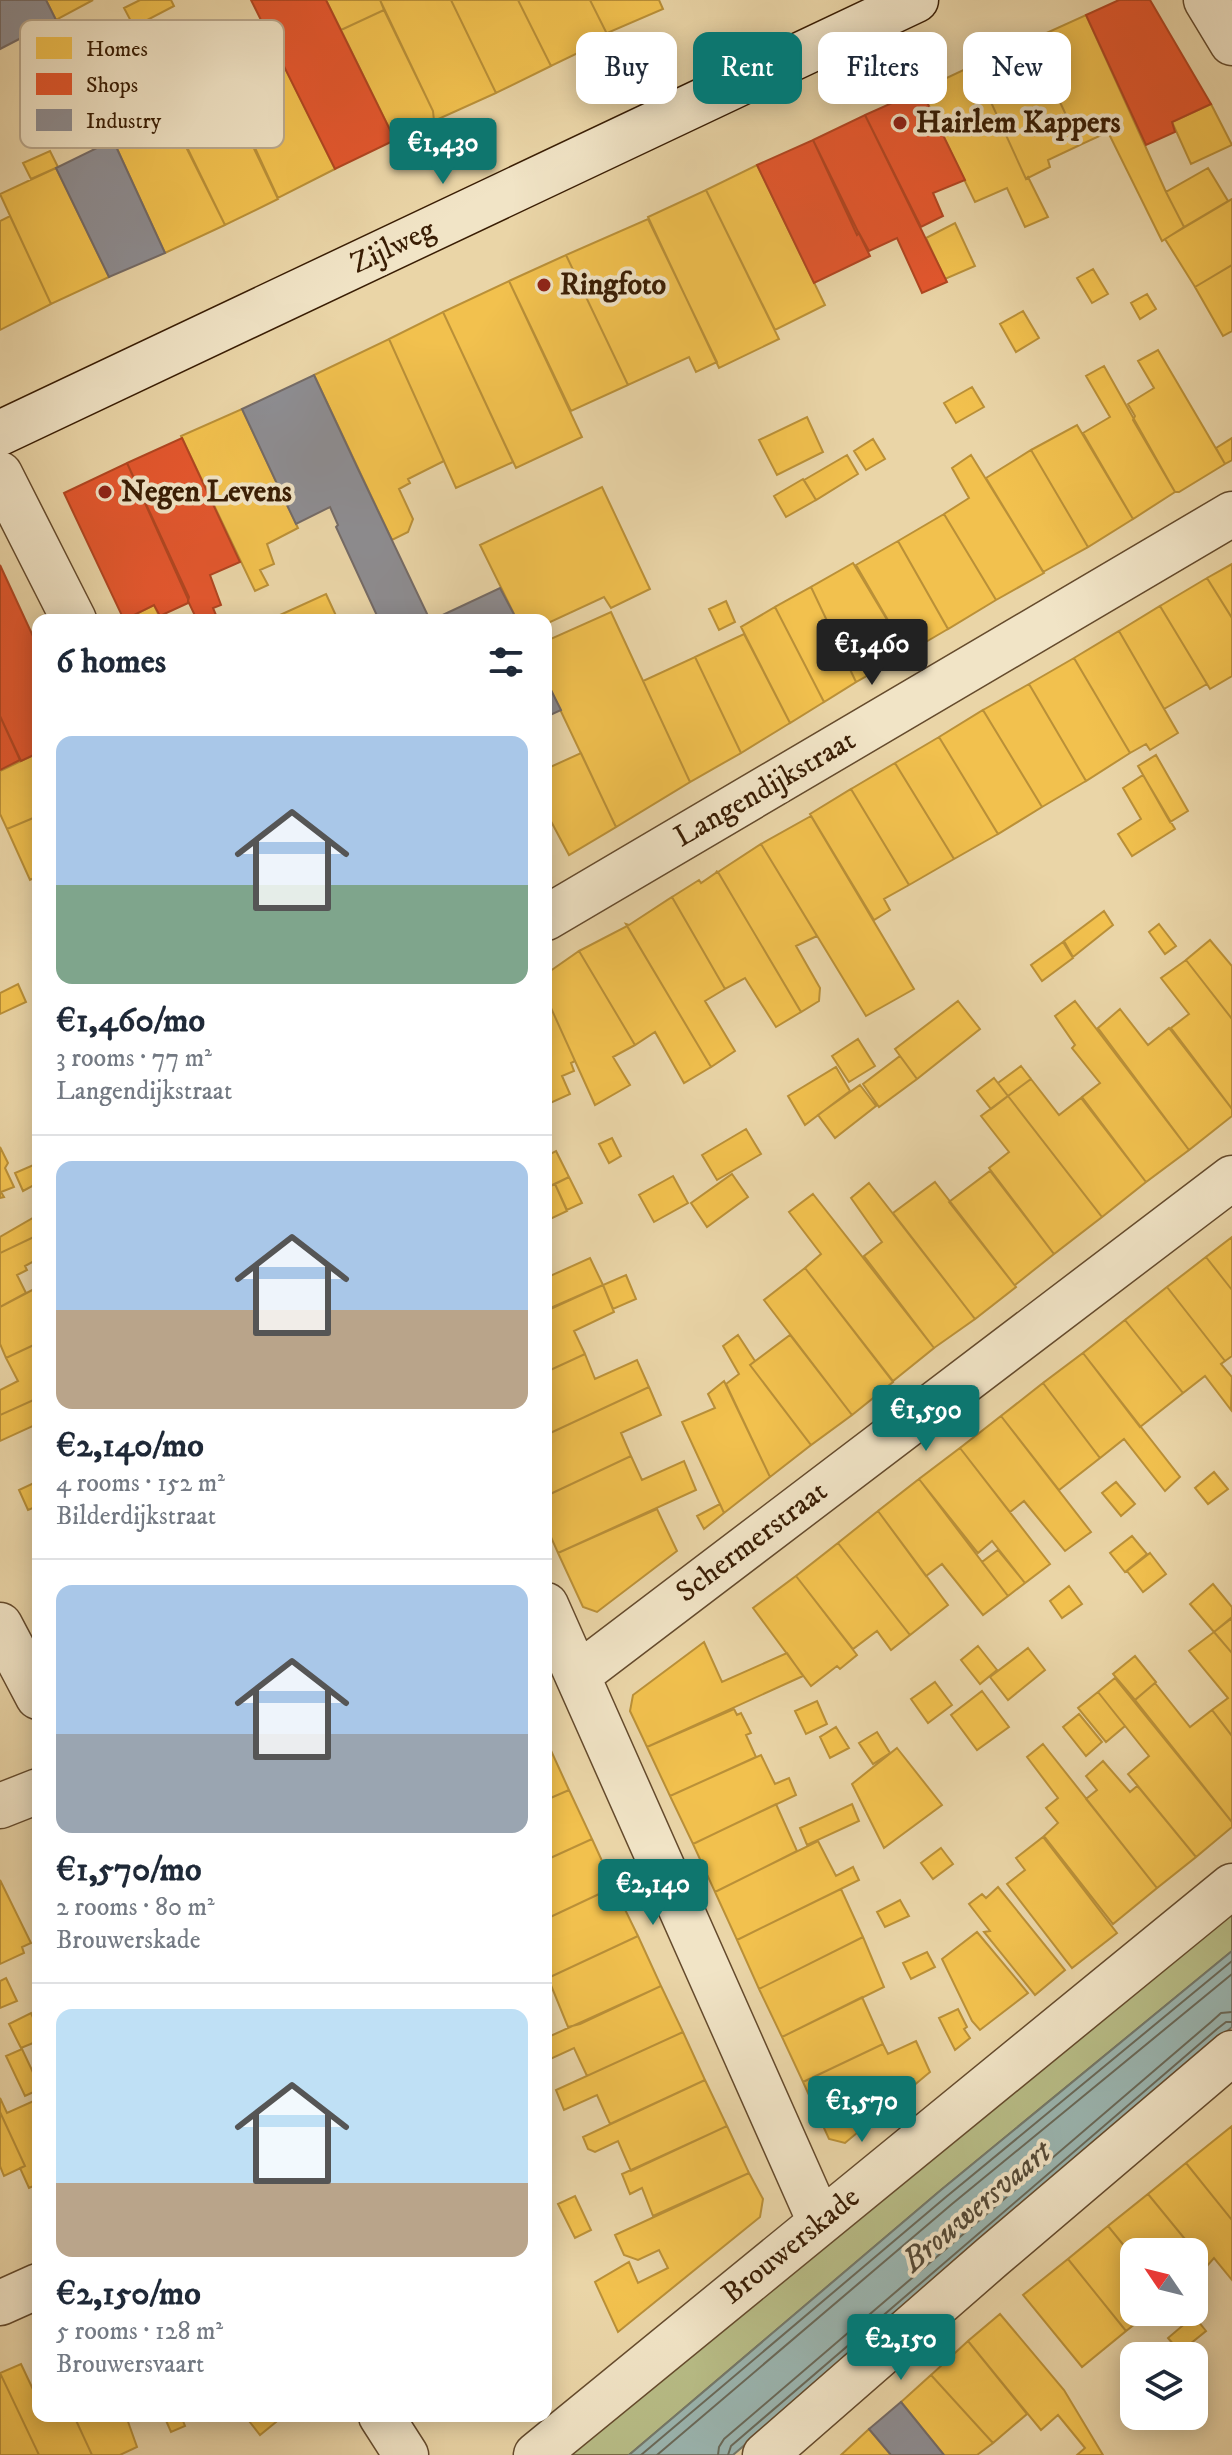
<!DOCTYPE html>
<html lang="en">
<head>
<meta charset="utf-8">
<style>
  body { margin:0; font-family:"IM FELL DW Pica",serif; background:#f6f6f7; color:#1f2937; height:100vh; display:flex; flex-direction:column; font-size:30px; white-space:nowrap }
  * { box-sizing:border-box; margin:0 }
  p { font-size:26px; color:#747a83 }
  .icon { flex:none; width:44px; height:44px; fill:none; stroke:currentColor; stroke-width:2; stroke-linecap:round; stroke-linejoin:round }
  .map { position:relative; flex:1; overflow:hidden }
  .side { position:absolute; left:32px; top:614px; width:520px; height:1808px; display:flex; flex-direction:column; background:#fff; border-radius:16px; box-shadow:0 4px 20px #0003 }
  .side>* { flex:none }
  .banner { position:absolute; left:576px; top:32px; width:536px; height:72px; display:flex; gap:16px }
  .needle { width:52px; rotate:305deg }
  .fabs { position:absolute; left:1120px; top:2238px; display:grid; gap:16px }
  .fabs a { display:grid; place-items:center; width:88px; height:88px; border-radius:16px; background:#fff; box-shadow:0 4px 20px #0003; font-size:40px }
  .price { position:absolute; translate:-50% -68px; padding:0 18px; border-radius:8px; background:#0f766e; color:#fff; font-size:26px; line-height:52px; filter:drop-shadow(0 2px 4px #0008) }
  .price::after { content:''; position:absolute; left:50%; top:48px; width:24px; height:18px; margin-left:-12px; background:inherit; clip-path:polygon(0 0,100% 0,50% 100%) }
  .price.current { background:#222; color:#fff }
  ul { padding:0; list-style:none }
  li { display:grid; align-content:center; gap:16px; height:424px; padding:0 24px }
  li+li { border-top:2px solid #e0e1e3 }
  li span { display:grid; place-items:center; height:248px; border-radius:16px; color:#555 }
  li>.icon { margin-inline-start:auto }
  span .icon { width:144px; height:144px; fill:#fffc; stroke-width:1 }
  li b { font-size:34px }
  h2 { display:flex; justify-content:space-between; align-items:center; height:96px; padding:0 24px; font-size:34px }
  .tag { padding:0 28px; border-radius:16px; background:#fff; box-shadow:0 4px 20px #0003; font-size:28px; line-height:72px }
  .tag.current { background:#0f766e; color:#fff }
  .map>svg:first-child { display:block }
  .green { fill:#b8bd87; stroke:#786d46; stroke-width:2 }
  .water { fill:#9bb6b1; stroke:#74796c; stroke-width:2 }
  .homes { fill:#f2c14e; stroke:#ba9038; stroke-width:2 }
  .shops { fill:#e4572e; stroke:#b14621; stroke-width:2 }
  .industry { fill:#8d8d92; stroke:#746b67; stroke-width:2 }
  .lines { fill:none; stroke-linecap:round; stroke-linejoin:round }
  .shore { stroke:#6a6a5a; stroke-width:2 }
  .minor-casing { stroke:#654b2d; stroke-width:47 }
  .secondary-casing { stroke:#391d04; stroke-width:47 }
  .minor { stroke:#f1e4c6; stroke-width:44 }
  .secondary { stroke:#f1e4c6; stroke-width:44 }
  .poi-dot { fill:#8f2418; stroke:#f1e4c6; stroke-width:3 }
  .labels { text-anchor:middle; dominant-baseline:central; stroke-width:8; stroke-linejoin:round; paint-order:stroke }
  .poi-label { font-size:30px; font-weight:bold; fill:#391d04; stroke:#f1e4c6; text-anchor:start }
  .street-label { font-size:30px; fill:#391d04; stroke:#f1e4c6 }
  .water-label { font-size:32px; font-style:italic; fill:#564b38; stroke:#f1e4c6 }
  .key { fill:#f1e4c6; stroke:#baa88c; stroke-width:2 }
  .key-label { font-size:22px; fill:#391d04 }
</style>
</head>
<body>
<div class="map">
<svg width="1232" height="2455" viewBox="0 0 1232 2455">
  <rect width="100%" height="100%" fill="#ead5a7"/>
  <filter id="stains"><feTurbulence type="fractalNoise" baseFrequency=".0025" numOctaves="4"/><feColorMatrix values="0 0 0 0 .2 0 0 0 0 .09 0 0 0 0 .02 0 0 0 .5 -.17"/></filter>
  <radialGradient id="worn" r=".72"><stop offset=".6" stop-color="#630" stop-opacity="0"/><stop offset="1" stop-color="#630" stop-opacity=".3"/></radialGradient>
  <path class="green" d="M1232,1911V1951L941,2190L629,2455H569Z"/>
  <path class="water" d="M1232,1951V2027L733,2455H629L941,2190Z"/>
  <path class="homes" d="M46,0H93L56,20Z
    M140,0H171L174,6L134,27L124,8Z
    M326,0H380L384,10L341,30Z
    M380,0H451L496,93L434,121L433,111Z
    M451,0H518L551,66L496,93Z
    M518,0H590L609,38L551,66Z
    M590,0H659L663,9L607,33L608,36Z
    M384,10L433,111L434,121L395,140L341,30Z
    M1086,15L1166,192L1184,227L1162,241L1108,132L1080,145L1031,40Z
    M1031,40L1080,145L1048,160L1050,167L1026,179L974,65Z
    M169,48L199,106L228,94L278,199L225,225L144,59Z
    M281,60L335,169L278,198L240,115L274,99L260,70Z
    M974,65L1026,179L1028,177L1048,217L1025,227L1007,188L975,202L921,90Z
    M1211,104L1232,145L1191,164L1172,122Z
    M169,113L225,225L165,253L113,140Z
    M50,151L58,167L31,179L23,163Z
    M757,165L825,305L775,330L706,190Z
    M56,168L109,277L51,304L0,194Z
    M1208,168L1228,201L1184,227L1166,192Z
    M706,190L779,339L719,368L648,217Z
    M1232,199V265L1195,287L1165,239Z
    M10,216L51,304L0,330V221Z
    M648,219L717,362L696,372L689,357L628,385L566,255Z
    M955,223L975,266L945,279L926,238Z
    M566,255L628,385L571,411L509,281Z
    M1232,265V331L1223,336L1195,287Z
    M1093,269L1108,294L1092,303L1077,278Z
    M509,281L582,437L516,468L443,312Z
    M1147,294L1156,309L1140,319L1131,303Z
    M1023,311L1039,338L1016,352L1000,324Z
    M443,312L513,462L456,488L389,339Z
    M389,339L444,461L408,479L410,483L399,489L413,519L408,532L392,540L314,375Z
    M1158,350L1225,464L1179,492H1175L1133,420L1135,416L1128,404L1154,388L1138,361Z
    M1104,366L1175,492L1133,519L1083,433L1110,417L1086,376Z
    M972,387L984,407L956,423L944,403Z
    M242,409L298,528L267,544L274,564L260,570L268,585L255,591L181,436Z
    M807,417L823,452L777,475L759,440Z
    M1077,425L1133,519L1088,547L1031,450Z
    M1232,438V460L1225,464L1216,448Z
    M873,439L885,459L866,470L854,451Z
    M1031,450L1088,547L1043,572L986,478Z
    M847,455L858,474L816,500L804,480Z
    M971,455L1044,573L996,600L944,514L969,498L952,468Z
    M803,479L816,500L786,517L774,496Z
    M602,487L650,589L611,608L604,597L546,624V620H517L480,545Z
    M944,514L996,600L948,629L898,541Z
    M898,541L948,629L907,653L856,565Z
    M853,563L907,653L856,682L811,587Z
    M1232,564V618L1207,578Z
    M1207,578L1232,618V676L1210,689L1160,606Z
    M811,587L856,682L824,702L775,607Z
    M326,594L338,620H269Z
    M726,601L735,622L719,630L709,609Z
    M154,605L161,620H124Z
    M1160,606L1207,684L1164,709L1119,631Z
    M775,607L824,702L790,723L741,627Z
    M611,612L690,782L616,827L546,680V659L549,657L546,641Z
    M1119,631L1178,733L1150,750L1146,744L1130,753L1074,658Z
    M744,634L790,723L741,753L695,657Z
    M695,657L741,753L690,782L643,681Z
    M1074,658L1130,753L1086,781L1029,684Z
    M1029,684L1086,781L1042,807L983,710Z
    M983,710L1042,807L998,834L939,737Z
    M939,737L998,834L954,859L895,763Z
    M38,753V816L7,829L0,814V771Z
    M581,753L616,827L569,855L546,812V769Z
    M1156,755L1188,811L1170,822L1138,766Z
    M895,763L954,859L909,885L851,789Z
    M1143,775L1175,829L1132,856L1118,834L1141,819L1123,788Z
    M851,789L909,885L884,899L890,910L874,920L810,814Z
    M38,816V876L30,880L7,829Z
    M811,816L914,989L866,1016L761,844Z
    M761,844L817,936L796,946L820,988L819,1001L801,1012L718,872Z
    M716,871L718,872L801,1012L776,1027L745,978L725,989L672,897L699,880L701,883L717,872Z
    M672,897L725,989L705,1001L735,1051L711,1067L626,924L629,925Z
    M1104,911L1113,925L1073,957L1064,941Z
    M1159,924L1176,946L1165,954L1149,932Z
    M627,926L711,1067L684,1083L655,1032L635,1045L579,951Z
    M1210,940L1232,966V1019L1186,960Z
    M1063,942L1073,958L1042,981L1031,965Z
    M579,951L635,1045L613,1057L630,1085L595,1105L546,997V974Z
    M1186,960L1232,1019V1109L1171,1028L1189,1014L1161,978Z
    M18,984L26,1002L0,1014V993Z
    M546,997L575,1061L571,1063L574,1071L562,1076L570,1094L546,1105Z
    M958,1001L980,1029L917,1079L895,1049Z
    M1075,1001L1189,1150L1146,1182L1082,1097L1100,1083L1072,1048L1075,1045L1055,1016Z
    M1120,1009L1148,1045L1169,1028L1232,1109V1116L1189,1150L1098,1028Z
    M858,1039L875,1066L849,1082L832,1056Z
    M900,1056L917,1079L879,1107L863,1084Z
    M1021,1066L1031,1079L1008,1096L998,1083Z
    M836,1067L850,1091L805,1125L788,1096Z
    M994,1078L1008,1096L991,1109L977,1091Z
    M1031,1079L1059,1115L1081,1098L1146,1182L1102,1217L1008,1096Z
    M860,1085L876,1106L835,1138L818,1115Z
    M1008,1096L1102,1217L1054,1254L989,1168L1009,1152L981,1116Z
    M746,1129L761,1154L717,1180L702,1155Z
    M612,1138L621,1156L609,1163L599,1144Z
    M0,1147L8,1163L5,1168L14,1187L1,1192L4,1197L0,1198Z
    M556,1151L569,1177L546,1188V1156Z
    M38,1163V1183L23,1191L15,1173Z
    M990,1171L1054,1254L1015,1285L1016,1287L949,1202Z
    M732,1174L748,1197L707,1227L691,1203Z
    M673,1176L688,1203L654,1222L639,1195Z
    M569,1177L582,1203L567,1210L555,1184Z
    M935,1182L1016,1287L975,1319L893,1213Z
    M869,1183L975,1319L934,1348L864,1256L882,1242L851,1198Z
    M555,1184L567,1211L546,1221V1188Z
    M813,1194L934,1348L893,1381L805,1268L821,1254L789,1212Z
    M38,1215V1235L0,1253V1237Z
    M38,1235V1259L25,1266L27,1270L17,1275L26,1293L0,1307V1253Z
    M1232,1237V1290L1206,1257Z
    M1206,1257L1232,1290V1356L1225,1361L1167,1287Z
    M590,1258L603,1285L546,1310V1272L548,1277Z
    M805,1268L893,1382L852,1415L764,1300Z
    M626,1275L636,1299L613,1309L603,1285Z
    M603,1285L614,1312L574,1331L585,1354L546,1372V1311Z
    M38,1287V1343L6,1358L0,1344V1307Z
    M1167,1287L1225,1361L1221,1364L1232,1377L1231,1410L1205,1376L1183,1393L1125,1320Z
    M1125,1320L1183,1393L1140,1427L1083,1353Z
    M738,1335L755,1361L750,1365L811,1445L770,1477L726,1384L739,1374L723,1346Z
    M790,1335L852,1415L811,1445L750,1365Z
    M38,1343V1398L0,1415V1390L18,1381L6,1358Z
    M1083,1353L1180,1477L1165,1491L1124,1439L1100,1458L1043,1383Z
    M585,1354L595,1379L637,1360L649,1387L546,1435V1372Z
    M724,1381L770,1477L724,1513L682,1422L715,1408L708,1394Z
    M1043,1383L1100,1458L1059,1490L1001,1416Z
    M649,1387L661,1415L621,1433L631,1456L546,1496V1435Z
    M38,1398V1426L37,1424L0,1441V1415Z
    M1001,1416L1091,1532L1065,1551L1024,1501L1010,1512L960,1448Z
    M960,1448L1050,1564L1025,1583L992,1541L978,1553L919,1479Z
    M631,1456L642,1480L684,1461L696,1490L558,1553L546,1526V1496Z
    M1214,1472L1228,1489L1208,1504L1195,1488Z
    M919,1479L1008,1596L983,1615L942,1564L926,1576L878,1511Z
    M38,1481V1506L28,1510L19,1490Z
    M1116,1482L1135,1504L1121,1516L1102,1493Z
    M720,1504L724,1513L704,1529L697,1516Z
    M657,1509L677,1551L597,1612L583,1607L558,1553Z
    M878,1511L948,1605L910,1635L838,1543Z
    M1132,1536L1147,1554L1125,1572L1110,1553Z
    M838,1543L910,1635L891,1650L877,1631L853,1649L796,1576Z
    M998,1550L1025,1583L1008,1596L982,1562Z
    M1150,1553L1166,1574L1143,1592L1127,1571Z
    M796,1576L857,1655L840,1669L837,1666L811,1686L753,1608Z
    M1213,1584L1232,1607V1617L1214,1632L1190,1604Z
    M1069,1586L1082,1604L1062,1618L1050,1601Z
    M1232,1618V1653L1214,1632Z
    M1214,1632L1232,1653V1736L1212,1710L1228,1698L1189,1651Z
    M704,1642L722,1682L787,1653L803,1676L647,1747L630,1711L633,1695Z
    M978,1646L997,1670L980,1684L961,1660Z
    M1028,1648L1045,1670L1008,1700L990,1677Z
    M1135,1656L1156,1682L1135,1700L1113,1674Z
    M1115,1678L1232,1822V1827L1196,1857L1128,1774L1149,1756L1098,1692Z
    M935,1682L952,1705L928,1723L911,1699Z
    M1155,1683L1190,1727L1212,1710L1232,1736V1822L1135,1700Z
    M982,1691L1009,1727L977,1750L951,1715Z
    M1098,1692L1125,1726L1106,1742L1078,1708Z
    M817,1701L827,1724L806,1734L795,1711Z
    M734,1709L737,1715L741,1713L751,1733L746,1735L756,1757L670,1796L647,1747Z
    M1079,1714L1102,1742L1086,1756L1063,1727Z
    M836,1727L849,1748L830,1758L820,1737Z
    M877,1732L890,1753L873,1764L859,1743Z
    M546,1744H548L569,1790L546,1800Z
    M1043,1744L1157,1888L1113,1924L1044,1836L1058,1823L1046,1808L1058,1798L1027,1757Z
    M897,1748L942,1805L884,1848L852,1784Z
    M761,1755L775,1784L789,1778L796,1795L693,1844L670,1796Z
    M1103,1761L1130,1792L1137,1786L1140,1789L1196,1857L1157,1888L1086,1799L1097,1790L1086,1776Z
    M569,1790L592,1839L546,1860V1800Z
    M776,1804L797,1851L715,1892L693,1844Z
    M852,1804L859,1821L807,1845L800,1828Z
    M1043,1837L1117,1933L1072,1968L1007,1884L1025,1870L1016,1858Z
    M592,1839L614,1887L546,1919V1860Z
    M818,1841L836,1876L853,1867L859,1880L737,1940L715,1892Z
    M941,1848L953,1864L933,1879L921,1863Z
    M0,1880L31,1943L22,1947L24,1953L0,1964Z
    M614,1887L638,1936L548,1978L546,1919Z
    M998,1887L1065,1970L1035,1995L984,1932L990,1931L969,1904L982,1894L986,1898Z
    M841,1889L863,1937L759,1989L737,1940Z
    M900,1900L909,1916L885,1927L877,1912Z
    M977,1932L1028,1993L980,2030L972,2021L942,1959Z
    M638,1936L661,1986L580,2024L568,2027L548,1978Z
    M863,1937L884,1987L782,2037L759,1989Z
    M927,1952L935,1967L911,1979L903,1963Z
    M6,1978L17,2001L0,2008V1981Z
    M661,1986L683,2032L587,2076L574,2048L546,2061V2038Z
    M862,1997L883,2044L803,2082L782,2037Z
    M958,2009L967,2027L964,2029L970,2038L955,2050L939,2018Z
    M31,2013L38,2029V2041L21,2048L9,2024Z
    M683,2032L705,2080L610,2124L597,2095L564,2110L556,2090Z
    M916,2041L930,2072L845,2143L829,2139L803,2082L883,2044L888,2054Z
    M22,2049L38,2083V2090L25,2096L6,2056Z
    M705,2080L727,2126L631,2171L618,2141L595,2152L588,2149L583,2137Z
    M0,2098L7,2113L38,2099V2184L29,2188L20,2168L25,2166L0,2112Z
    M0,2112L25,2166L4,2176L0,2166Z
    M727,2126L749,2173L653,2216L642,2188L630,2194L622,2174Z
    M1232,2126V2220L1186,2163Z
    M1186,2163L1232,2220V2280L1214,2258L1207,2266L1148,2194Z
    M749,2173L763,2199L760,2217L618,2332L595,2282L629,2262L638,2283L668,2268L659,2250L638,2260L624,2255L615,2235Z
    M1148,2194L1207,2266L1194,2276V2252H1134V2258L1108,2226Z
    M575,2196L591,2230L575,2238L558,2204Z
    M1108,2226L1134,2258V2312H1150L1126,2331L1068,2259Z
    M1068,2259L1126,2331L1082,2367L1023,2295Z
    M1000,2314L1064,2390L1103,2455H1077L1085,2448L1058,2415L1041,2430L968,2341Z
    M1194,2316L1206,2331L1180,2352L1168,2338Z
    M968,2341L1027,2414L993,2443L931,2375Z
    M21,2364L38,2400V2416H74L92,2455H39L0,2373Z
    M0,2373L39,2455H0Z
    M931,2375L993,2443L977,2455H944L901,2402Z
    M74,2416H126L137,2447L120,2455H92Z
    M164,2416H181L185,2426L171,2432Z
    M256,2416H272L276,2422L260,2435L249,2421Z
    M869,2429L891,2455H841Z"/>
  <path class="shops" d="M251,0H326L395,140L335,169Z
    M1119,0H1150L1211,104L1172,122L1175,132L1146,145L1086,15Z
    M921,90L965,180L933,193L943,216L921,227L865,115Z
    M865,115L947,282L922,293L897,238L869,251L859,233L857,235L813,140Z
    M813,140L870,256L814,283L757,165Z
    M182,438L240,562L210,575L221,605L213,608L218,620H197L188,601L189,597L127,463Z
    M127,463L188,599V603L160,616L154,605L124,620L64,493Z
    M0,565L38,647V753L21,761L0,716Z
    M0,716L20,760L0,770Z"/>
  <path class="industry" d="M0,0H46L56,20L0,49Z
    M113,140L165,253L109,277L56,168Z
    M314,375L358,469L430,620H379L336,527L338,525L330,507L296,524L286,503L242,409Z
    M500,588L517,620H432Z
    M546,680L561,710L546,717Z
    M901,2402L944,2455H891L869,2429Z"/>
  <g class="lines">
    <path class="shore" d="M641,2455L946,2197L1232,1961
      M657,2455L952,2204L1232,1974
      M718,2455L719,2447L724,2439L1211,2022L1221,2013L1232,2012
      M728,2455L731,2446L1217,2029L1226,2022H1232"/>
    <g class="minor-casing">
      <path id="minor" d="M1206,0L1232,43
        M0,474L74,620
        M546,918L1232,514
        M546,1605L820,2222
        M0,1625L38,1697
        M578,1675L1232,1178
        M0,1806L38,1791
        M0,2303L38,2286
        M381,2416L406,2455
        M536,2455L1232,1886
        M765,2455L992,2257L1232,2053"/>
    </g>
    <g class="secondary-casing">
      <path id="secondary" d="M0,433L916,0"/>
    </g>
    <use href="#minor" class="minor"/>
    <use href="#secondary" class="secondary"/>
  </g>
  <g class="poi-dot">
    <circle cx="900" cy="123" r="8"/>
    <circle cx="544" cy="285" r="8"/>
    <circle cx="105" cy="492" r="8"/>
  </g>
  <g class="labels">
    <g class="poi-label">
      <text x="916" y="123">Hairlem Kappers</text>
      <text x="560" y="285">Ringfoto</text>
      <text x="121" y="492">Negen Levens</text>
    </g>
    <g class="street-label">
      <text transform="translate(393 247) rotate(-25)">Zijlweg</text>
      <text transform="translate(765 789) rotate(-30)">Langendijkstraat</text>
      <text transform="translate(752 1542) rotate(-37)">Schermerstraat</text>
      <text transform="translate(791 2246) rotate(-39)">Brouwerskade</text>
    </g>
    <g class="water-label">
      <text transform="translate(977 2207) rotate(-40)">Brouwersvaart</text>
    </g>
  </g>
  <rect x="20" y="20" width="264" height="128" rx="12" class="key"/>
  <rect x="36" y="37" width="36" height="22" fill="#f2c14e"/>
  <rect x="36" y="73" width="36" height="22" fill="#e4572e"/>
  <rect x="36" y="109" width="36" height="22" fill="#8d8d92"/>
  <g class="key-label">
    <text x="86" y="56">Homes</text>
    <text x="86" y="92">Shops</text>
    <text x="86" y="128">Industry</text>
  </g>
  <rect width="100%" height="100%" filter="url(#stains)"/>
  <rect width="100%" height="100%" fill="url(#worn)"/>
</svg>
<div class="fabs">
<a><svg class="needle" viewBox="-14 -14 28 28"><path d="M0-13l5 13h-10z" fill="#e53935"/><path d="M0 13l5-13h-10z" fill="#747a83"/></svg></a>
<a><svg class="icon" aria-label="layers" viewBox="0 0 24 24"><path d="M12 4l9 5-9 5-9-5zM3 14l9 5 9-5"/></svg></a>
</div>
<b class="price" style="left:443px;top:186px">€1,430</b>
<b class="price current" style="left:872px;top:687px">€1,460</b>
<b class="price" style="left:926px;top:1453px">€1,590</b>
<b class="price" style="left:653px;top:1927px">€2,140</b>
<b class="price" style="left:862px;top:2144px">€1,570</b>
<b class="price" style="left:901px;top:2382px">€2,150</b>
<div class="banner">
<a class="tag">Buy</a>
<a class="tag current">Rent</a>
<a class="tag">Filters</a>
<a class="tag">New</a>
</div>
<section class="side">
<h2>6 homes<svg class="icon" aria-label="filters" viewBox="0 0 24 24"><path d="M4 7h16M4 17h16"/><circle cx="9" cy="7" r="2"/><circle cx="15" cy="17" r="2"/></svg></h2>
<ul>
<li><span style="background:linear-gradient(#a9c7e8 60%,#7fa58c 0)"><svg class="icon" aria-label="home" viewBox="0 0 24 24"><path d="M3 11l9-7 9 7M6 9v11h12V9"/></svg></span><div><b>€1,460/mo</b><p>3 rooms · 77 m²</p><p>Langendijkstraat</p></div></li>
<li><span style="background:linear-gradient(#a9c7e8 60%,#b9a48a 0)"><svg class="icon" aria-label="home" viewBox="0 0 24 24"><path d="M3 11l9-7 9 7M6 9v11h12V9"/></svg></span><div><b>€2,140/mo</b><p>4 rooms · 152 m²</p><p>Bilderdijkstraat</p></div></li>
<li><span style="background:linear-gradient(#a9c7e8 60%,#9aa5b1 0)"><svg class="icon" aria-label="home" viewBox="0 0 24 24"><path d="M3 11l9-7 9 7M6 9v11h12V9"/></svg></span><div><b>€1,570/mo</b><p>2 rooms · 80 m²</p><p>Brouwerskade</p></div></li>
<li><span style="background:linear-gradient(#bfe0f5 70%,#b9a48a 0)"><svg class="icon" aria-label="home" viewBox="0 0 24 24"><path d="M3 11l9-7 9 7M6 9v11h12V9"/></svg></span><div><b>€2,150/mo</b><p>5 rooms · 128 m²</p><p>Brouwersvaart</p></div></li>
</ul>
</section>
</div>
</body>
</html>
